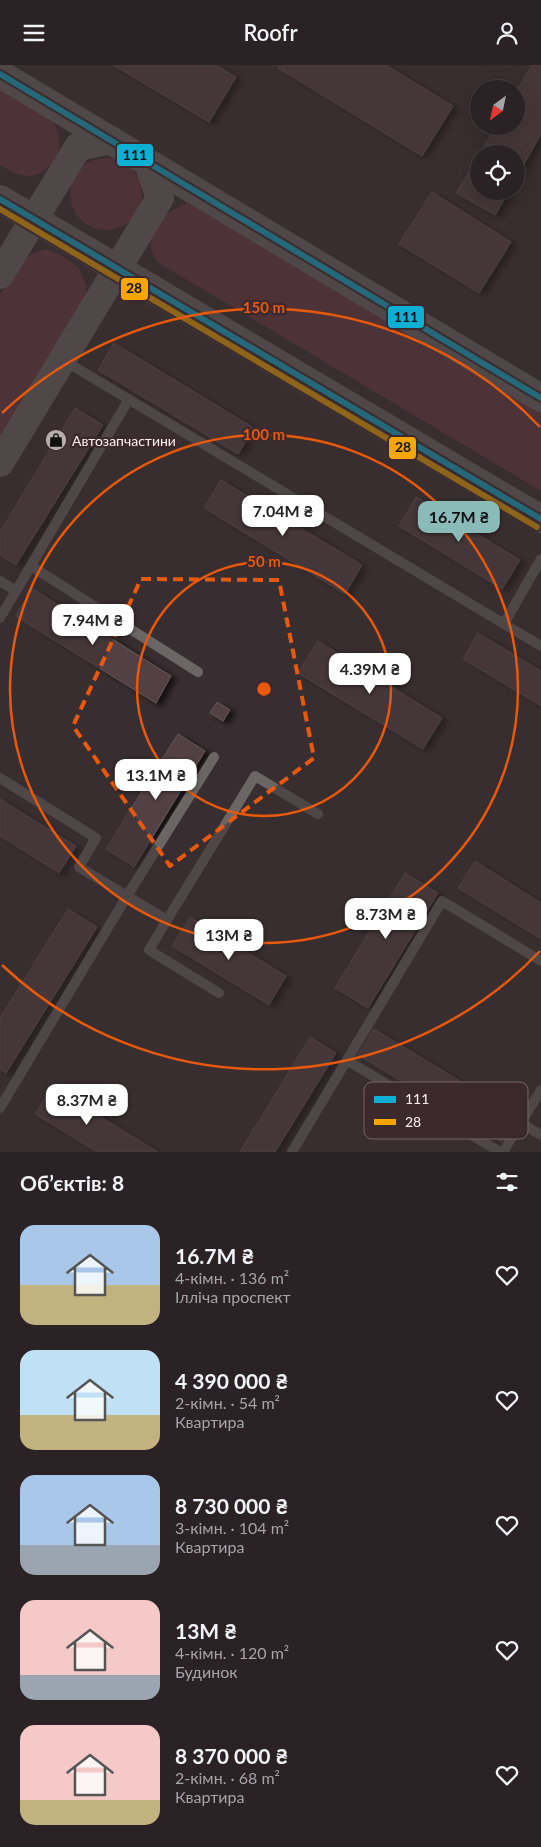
<!DOCTYPE html>
<html lang="uk">
<head>
<meta charset="utf-8">
<style>
  body { margin:0; font-family:Lato,sans-serif; background:#322a2c; color:#f1f3f6; height:100vh; display:flex; flex-direction:column; font-size:19px; white-space:nowrap }
  * { box-sizing:border-box; margin:0 }
  p { font-size:16px; color:#a5a4a6 }
  .icon { flex:none; width:28px; height:28px; fill:none; stroke:currentColor; stroke-width:2; stroke-linecap:round; stroke-linejoin:round }
  .map { position:relative; height:1087px; overflow:hidden }
  .side { display:flex; flex-direction:column; background:#2a2224; flex:1 }
  .side>* { flex:none }
  .needle { width:32px; rotate:213deg }
  .buttons { position:absolute; left:470px; top:15px; display:grid; gap:10px }
  .buttons a { display:grid; place-items:center; width:55px; height:55px; border-radius:50%; background:#2a2224; box-shadow:0 5px 20px #0002,0 0 0 1px #463f41; font-size:25px }
  .price { position:absolute; translate:-50% -42px; padding:0 11px; border-radius:10px; background:#fff; color:#222; font-size:16px; line-height:32px; filter:drop-shadow(0 1px 2px #0008) }
  .price::after { content:''; position:absolute; left:50%; top:30px; width:15px; height:11px; margin-left:-8px; background:inherit; clip-path:polygon(0 0,100% 0,50% 100%) }
  .price.current { background:#8bbbb9; color:#111 }
  ul { padding:0; list-style:none }
  li { display:flex; align-items:center; gap:15px; height:125px; padding:0 20px }
  li span { display:grid; place-items:center; flex:none; width:140px; height:100px; border-radius:15px; color:#555 }
  li>.icon { margin-inline-start:auto }
  span .icon { width:60px; height:60px; fill:#fffc; stroke-width:1 }
  li b { font-size:21px }
  h2 { display:flex; justify-content:space-between; align-items:center; height:60px; padding:0 20px; font-size:21px }
  header { display:flex; justify-content:space-between; align-items:center; height:65px; padding:0 20px; background:#2a2224; font-size:22px; font-weight:600 }
  .map>svg:first-child { display:block }
  .green { fill:#673843 }
  .building { fill:#533f45; stroke:#61585a; filter:url(#shadow) }
  .lines { fill:none; stroke-linecap:round; stroke-linejoin:round }
  .lane { stroke:#6b6566; stroke-width:10 }
  .secondary { stroke:#6e6768; stroke-width:28 }
  .bus-1-casing { stroke:#3c292d; stroke-width:10 }
  .bus-2-casing { stroke:#3c292d; stroke-width:10 }
  .bus-1 { stroke:#0dafd3; stroke-width:6 }
  .bus-2 { stroke:#f7a600; stroke-width:6 }
  .marked { fill:none; stroke:#e8590c; stroke-width:4; stroke-dasharray:10 6; stroke-linejoin:round }
  .ring { fill:none; stroke:#e8590c; stroke-width:2.5 }
  .labels { text-anchor:middle; dominant-baseline:central; stroke-width:4.5; stroke-linejoin:round; paint-order:stroke }
  .poi-label { font-size:14px; fill:#fef1f3; stroke:#3c292d; text-anchor:start }
  .key { fill:#3c292d; stroke:#766568; stroke-width:1 }
  .key-label { font-size:14px; fill:#fef1f3 }
  .centre { fill:#e8590c; stroke:#3c292d; stroke-width:2.5 }
  .ring-label { font-size:15px; text-anchor:middle; font-weight:bold; fill:#e8590c; stroke:#3c292d; stroke-width:4.5; stroke-linejoin:round; paint-order:stroke }
  .line-badge { stroke:#3c292d; stroke-width:2 }
  .pale-badge-label { font-size:14px; text-anchor:middle; font-weight:bold; fill:#111 }
</style>
</head>
<body>
<header><svg class="icon" aria-label="menu" viewBox="0 0 24 24"><path d="M4 6h16M4 12h16M4 18h16"/></svg>Roofr<svg class="icon" aria-label="person" viewBox="0 0 24 24"><circle cx="12" cy="8" r="4"/><path d="M4 21q1-7 8-7t8 7"/></svg></header>
<div class="map">
<svg width="541" height="1087" viewBox="0 0 541 1087">
  <defs>
    <filter id="shadow"><feDropShadow dx="5.5" dy="3" stdDeviation="2.5" flood-color="#0009"/></filter>
  </defs>
  <rect width="100%" height="100%" fill="#382d30"/>
  <path class="green" d="M0,21C18,32 41,41 54,59C70,83 49,116 21,110C14,109 6,103 0,100Z
    M70 129a36 36 0 1 1 72 0a36 36 0 1 1-72 0Z
    M192,137L541,346V426L157,197C154,191 150,184 151,178C152,156 173,141 192,137Z
    M46,184L63,191L79,203L87,223L84,239L0,378V230L18,201L31,189Z"/>
  <path class="building" d="M113,0H216L236,12L209,57Z
    M280,0H386L453,41L422,91L278,3Z
    M532,0H541V69L516,113V89H480L496,61H516V27Z
    M479,91V126H509L495,150L456,128Z
    M432,127L511,177L479,228L399,179Z
    M114,278L254,363L238,389L98,305Z
    M75,343L103,360L16,500L0,490V467Z
    M221,415L362,500L345,529L204,443Z
    M416,432L520,495L502,524L399,461Z
    M33,524L171,611L156,638L15,551Z
    M478,568L541,606V641L463,594Z
    M318,576L442,653L423,684L298,608Z
    M217,637L230,645L223,656L210,648Z
    M178,669L205,686L134,802L106,784Z
    M0,734L76,781L59,808L0,771Z
    M475,796L541,838V874L458,823Z
    M405,808L438,828L368,943L335,923Z
    M68,844L97,862L6,1008L0,1004V953Z
    M190,852L286,911L269,940L172,881Z
    M374,964L518,1051L502,1077L358,990Z
    M310,972L336,988L275,1087H240Z
    M52,1022L158,1087H97L35,1049Z"/>
  <g class="lines">
    <path class="lane" d="M63,295L541,581
      M31,501L198,607
      M0,516L16,526
      M0,553L129,334
      M504,559L541,494
      M214,692L127,831L167,855L149,885L219,928
      M0,713L96,773L79,802L127,831L0,1043
      M167,855L255,711L318,749
      M348,996L500,1087
      M521,1058L541,1070
      M292,1087L442,836L541,896
      M503,1087L541,1025"/>
    <path class="secondary" d="M0,9L541,333
      M0,134L541,454
      M0,210L78,82L111,75
      M0,398L160,133L148,98"/>
    <g class="bus-1-casing">
      <path id="bus-1" d="M0,9L541,333
        M0,134L541,454"/>
    </g>
    <g class="bus-2-casing">
      <path id="bus-2" d="M0,144L537,462"/>
    </g>
    <use href="#bus-1" class="bus-1"/>
    <use href="#bus-2" class="bus-2"/>
  </g>
  <path d="M0 0H541V1087H0ZM141,514L279,515L314,693L170,801L73,661Z" fill="#382d30" fill-opacity=".55" fill-rule="evenodd"/>
  <path class="marked" d="M141,514L279,515L314,693L170,801L73,661Z"/>
  <g class="ring">
    <circle cx="264" cy="624" r="127"/>
    <circle cx="264" cy="624" r="254"/>
    <path d="M540 886A381 381 0 0 1 2 900M2 348A381 381 0 0 1 540 362"/>
  </g>
  <defs>
    <g id="shop-disc" transform="scale(1.125)"><circle r="9.5" fill="#b9acaf" stroke="#3c292d"/><path d="M-5-2.5h2.3a2.7 3.5 0 0 1 5.4 0H5L5.5 6h-11ZM-1.5-2.5h3a1.5 2.3 0 0 0-3 0Z" fill="#111"/></g>
  </defs>
  <g fill-rule="evenodd">
    <use href="#shop-disc" x="56" y="375"/>
  </g>
  <g class="labels">
    <g class="poi-label">
      <text x="72" y="375">Автозапчастини</text>
    </g>
  </g>
  <rect x="364" y="1017" width="164" height="57" rx="8" class="key"/>
  <rect x="374" y="1031" width="22" height="7" fill="#0dafd3"/>
  <rect x="374" y="1054" width="22" height="6" fill="#f7a600"/>
  <g class="key-label">
    <text x="405" y="1039">111</text>
    <text x="405" y="1062">28</text>
  </g>
  <circle cx="264" cy="624" r="8" class="centre"/>
  <g class="ring-label">
    <text x="264" y="248">150 m</text>
    <text x="264" y="375">100 m</text>
    <text x="264" y="502">50 m</text>
  </g>
  <g class="line-badge">
    <rect x="116" y="78" width="38" height="24" rx="5" fill="#0dafd3"/>
    <rect x="120" y="212" width="29" height="24" rx="5" fill="#f7a600"/>
    <rect x="387" y="240" width="38" height="24" rx="5" fill="#0dafd3"/>
    <rect x="388" y="371" width="29" height="24" rx="5" fill="#f7a600"/>
  </g>
  <g class="pale-badge-label">
    <text x="135" y="95">111</text>
    <text x="134" y="228">28</text>
    <text x="406" y="257">111</text>
    <text x="403" y="387">28</text>
  </g>
</svg>
<div class="buttons">
<a><svg class="needle" viewBox="-14 -14 28 28"><path d="M0-13l5 13h-10z" fill="#e53935"/><path d="M0 13l5-13h-10z" fill="#a5a4a6"/></svg></a>
<a><svg class="icon" aria-label="locate" viewBox="0 0 24 24"><circle cx="12" cy="12" r="6"/><path d="M12 2v4M12 18v4M2 12h4M18 12h4"/></svg></a>
</div>
<b class="price" style="left:283px;top:472px">7.04M ₴</b>
<b class="price current" style="left:459px;top:478px">16.7M ₴</b>
<b class="price" style="left:93px;top:581px">7.94M ₴</b>
<b class="price" style="left:370px;top:630px">4.39M ₴</b>
<b class="price" style="left:156px;top:736px">13.1M ₴</b>
<b class="price" style="left:386px;top:875px">8.73M ₴</b>
<b class="price" style="left:229px;top:896px">13M ₴</b>
<b class="price" style="left:87px;top:1061px">8.37M ₴</b>
</div>
<section class="side">
<h2>Об’єктів: 8<svg class="icon" aria-label="filters" viewBox="0 0 24 24"><path d="M4 7h16M4 17h16"/><circle cx="9" cy="7" r="2"/><circle cx="15" cy="17" r="2"/></svg></h2>
<ul>
<li><span style="background:linear-gradient(#a9c7e8 60%,#c2b280 0)"><svg class="icon" aria-label="home" viewBox="0 0 24 24"><path d="M3 11l9-7 9 7M6 9v11h12V9"/></svg></span><div><b>16.7M ₴</b><p>4-кімн. · 136 m²</p><p>Ілліча проспект</p></div><svg class="icon" aria-label="heart" viewBox="0 0 24 24"><path d="M12 20l-8-8c-3-5 5-10 8-4 3-6 11-1 8 4z"/></svg></li>
<li><span style="background:linear-gradient(#bfe0f5 65%,#c2b280 0)"><svg class="icon" aria-label="home" viewBox="0 0 24 24"><path d="M3 11l9-7 9 7M6 9v11h12V9"/></svg></span><div><b>4 390 000 ₴</b><p>2-кімн. · 54 m²</p><p>Квартира</p></div><svg class="icon" aria-label="heart" viewBox="0 0 24 24"><path d="M12 20l-8-8c-3-5 5-10 8-4 3-6 11-1 8 4z"/></svg></li>
<li><span style="background:linear-gradient(#a9c7e8 70%,#9aa5b1 0)"><svg class="icon" aria-label="home" viewBox="0 0 24 24"><path d="M3 11l9-7 9 7M6 9v11h12V9"/></svg></span><div><b>8 730 000 ₴</b><p>3-кімн. · 104 m²</p><p>Квартира</p></div><svg class="icon" aria-label="heart" viewBox="0 0 24 24"><path d="M12 20l-8-8c-3-5 5-10 8-4 3-6 11-1 8 4z"/></svg></li>
<li><span style="background:linear-gradient(#f6c9c9 75%,#9aa5b1 0)"><svg class="icon" aria-label="home" viewBox="0 0 24 24"><path d="M3 11l9-7 9 7M6 9v11h12V9"/></svg></span><div><b>13M ₴</b><p>4-кімн. · 120 m²</p><p>Будинок</p></div><svg class="icon" aria-label="heart" viewBox="0 0 24 24"><path d="M12 20l-8-8c-3-5 5-10 8-4 3-6 11-1 8 4z"/></svg></li>
<li><span style="background:linear-gradient(#f6c9c9 75%,#c2b280 0)"><svg class="icon" aria-label="home" viewBox="0 0 24 24"><path d="M3 11l9-7 9 7M6 9v11h12V9"/></svg></span><div><b>8 370 000 ₴</b><p>2-кімн. · 68 m²</p><p>Квартира</p></div><svg class="icon" aria-label="heart" viewBox="0 0 24 24"><path d="M12 20l-8-8c-3-5 5-10 8-4 3-6 11-1 8 4z"/></svg></li>
</ul>
</section>
</body>
</html>
